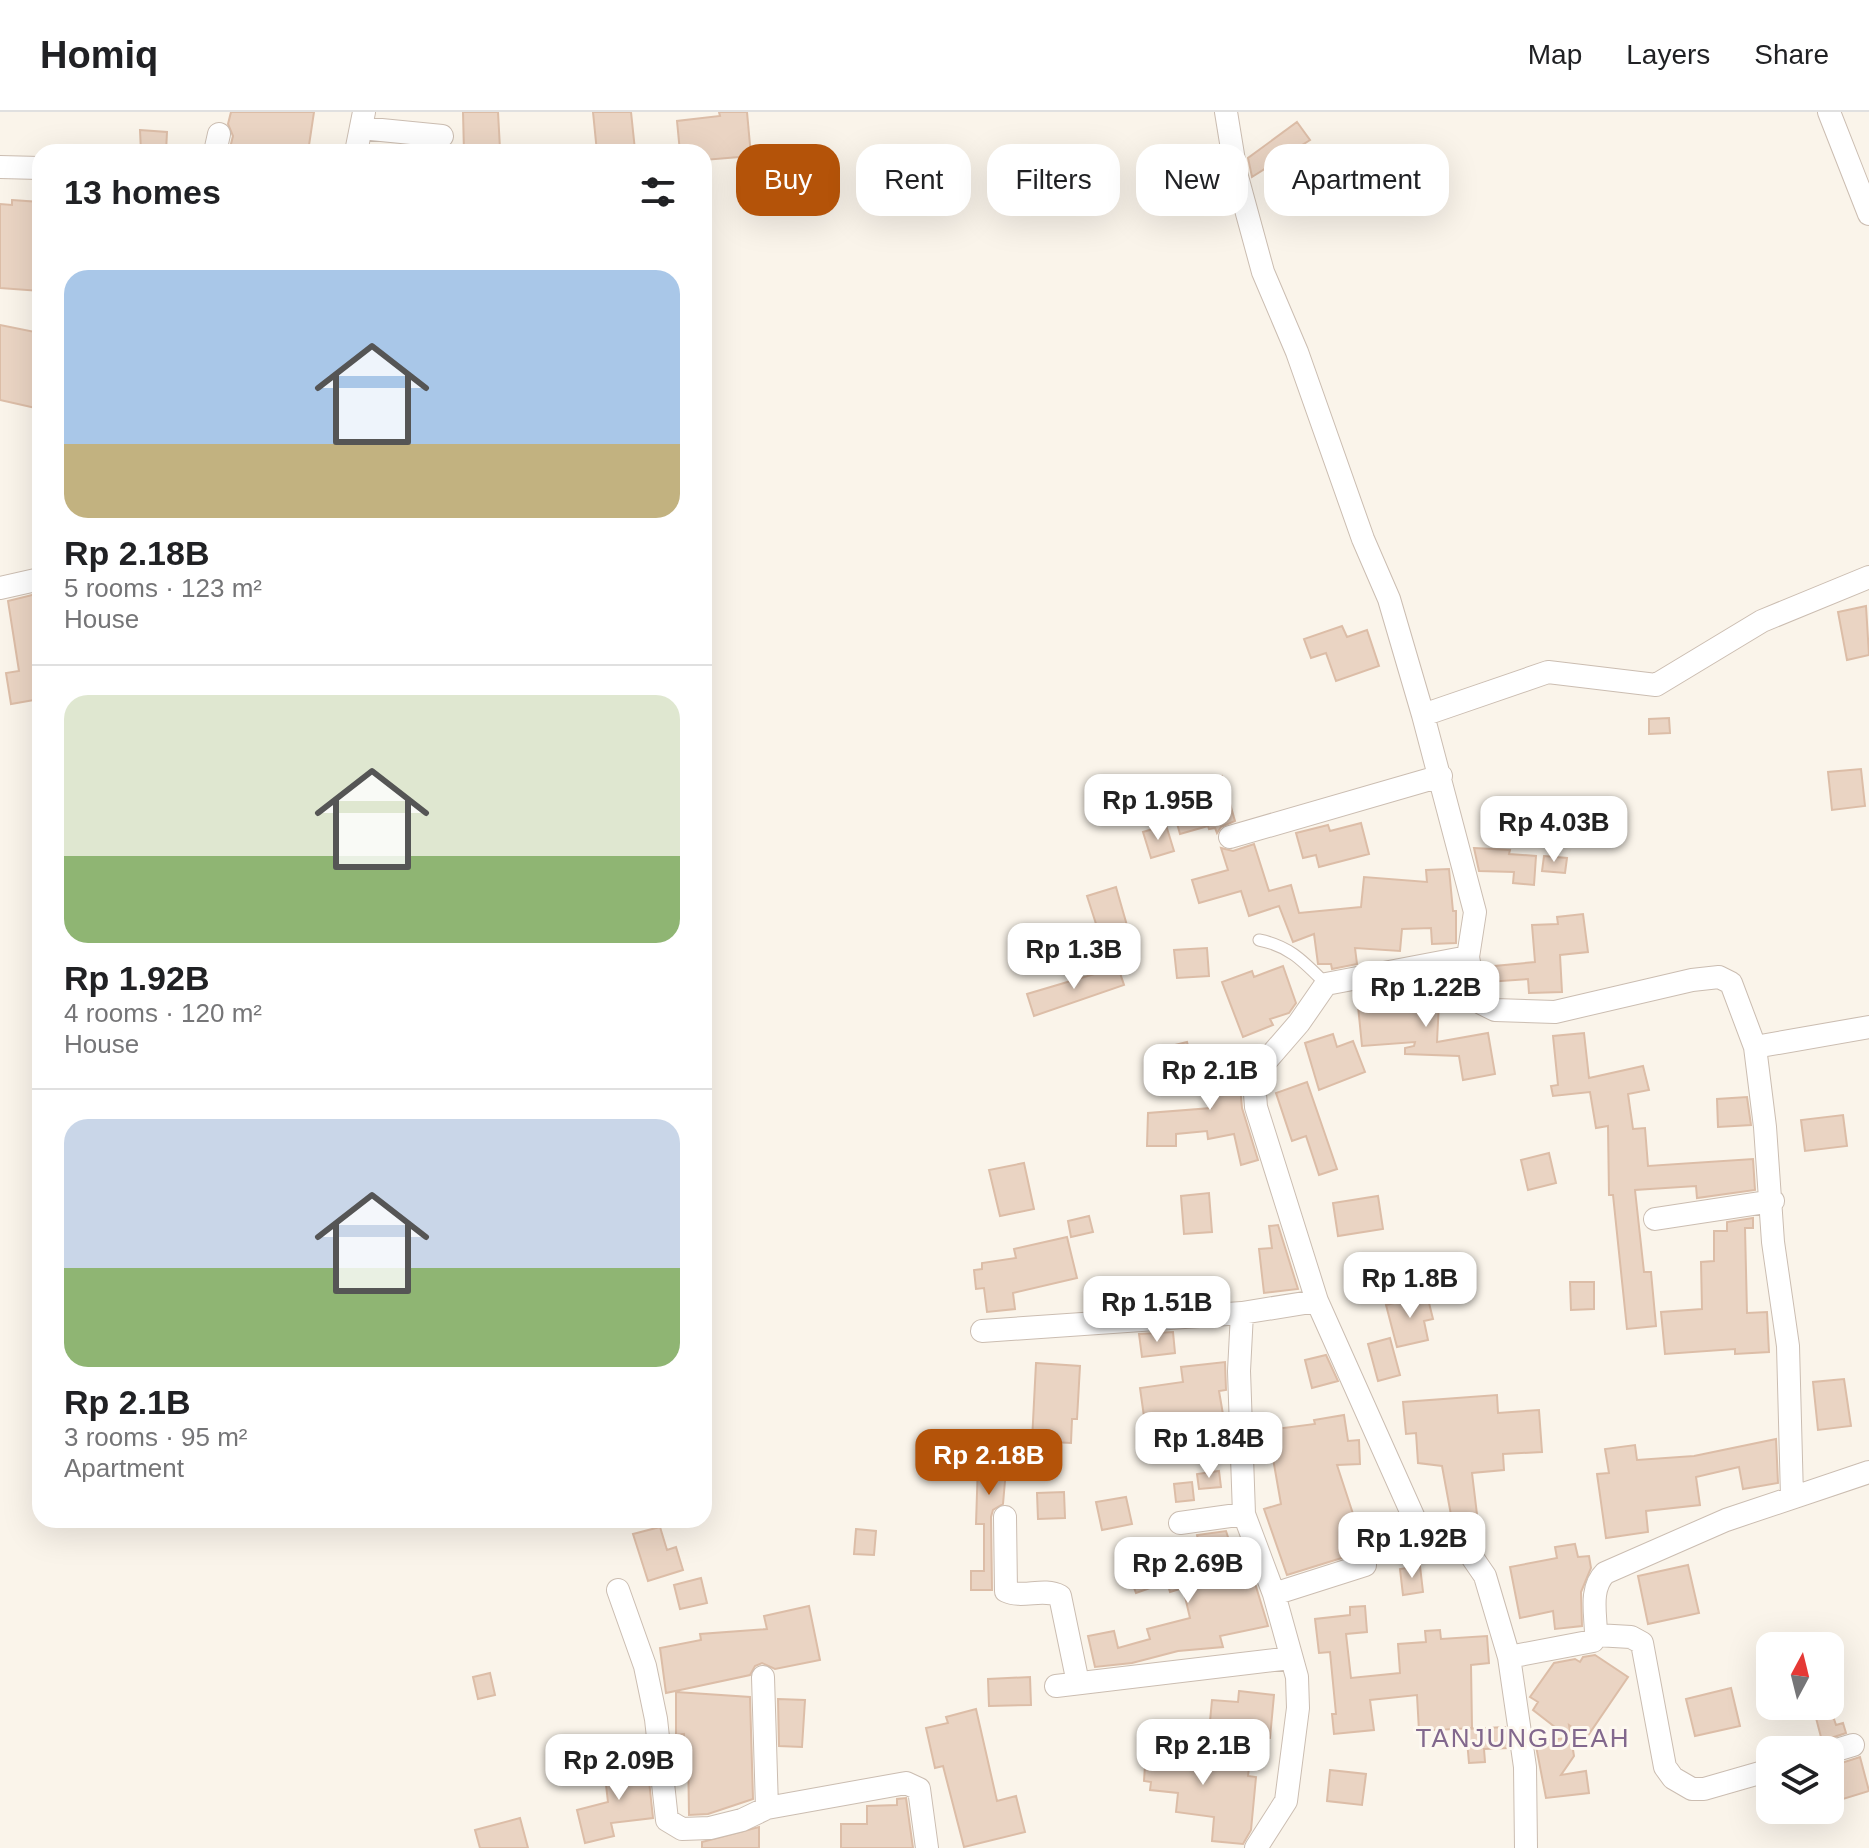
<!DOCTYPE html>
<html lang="en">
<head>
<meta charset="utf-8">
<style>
  body { margin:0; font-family:Arial,sans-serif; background:#f2f2f2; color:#202124; height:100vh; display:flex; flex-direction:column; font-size:30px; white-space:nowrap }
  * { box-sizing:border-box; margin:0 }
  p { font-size:26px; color:#757577 }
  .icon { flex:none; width:44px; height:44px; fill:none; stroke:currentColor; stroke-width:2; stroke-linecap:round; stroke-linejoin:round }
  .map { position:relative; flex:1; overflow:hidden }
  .panel { position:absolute; left:32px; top:32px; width:680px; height:1384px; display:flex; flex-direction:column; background:#fff; border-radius:24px; box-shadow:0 8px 32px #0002 }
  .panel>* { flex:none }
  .top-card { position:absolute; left:736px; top:32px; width:760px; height:72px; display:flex; gap:16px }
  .needle { width:52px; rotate:7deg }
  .buttons { position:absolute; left:1756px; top:1520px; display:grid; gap:16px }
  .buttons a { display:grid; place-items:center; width:88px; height:88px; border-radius:16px; background:#fff; box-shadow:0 8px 32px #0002; font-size:40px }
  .price { position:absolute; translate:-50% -68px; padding:0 18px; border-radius:16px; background:#fff; color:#222; font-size:26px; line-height:52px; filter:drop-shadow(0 2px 4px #0008) }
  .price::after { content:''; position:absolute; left:50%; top:48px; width:24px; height:18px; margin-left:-12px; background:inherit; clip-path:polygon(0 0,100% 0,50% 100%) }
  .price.active { background:#b45309; color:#fff }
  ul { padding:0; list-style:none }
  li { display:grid; align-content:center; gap:16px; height:424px; padding:0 32px }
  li+li { border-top:2px solid #e0e0e0 }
  li span { display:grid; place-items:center; height:248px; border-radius:24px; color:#555 }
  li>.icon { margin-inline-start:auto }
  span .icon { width:144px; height:144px; fill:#fffc; stroke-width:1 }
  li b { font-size:34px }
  h2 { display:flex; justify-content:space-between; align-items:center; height:96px; padding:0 32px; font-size:34px }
  .tag { padding:0 28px; border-radius:24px; background:#fff; box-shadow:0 8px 32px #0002; font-size:28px; line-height:72px }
  .tag.active { background:#b45309; color:#fff }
  header { display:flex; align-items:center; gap:48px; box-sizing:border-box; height:112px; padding:0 40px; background:#fff; border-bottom:2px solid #e0e0e0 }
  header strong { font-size:38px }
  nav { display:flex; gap:44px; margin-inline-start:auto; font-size:28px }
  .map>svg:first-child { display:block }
  .building { fill:#ead4c3; stroke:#dcbda7; stroke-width:2 }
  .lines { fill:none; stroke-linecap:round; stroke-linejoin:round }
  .service-casing { stroke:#cbbdb1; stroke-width:13 }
  .minor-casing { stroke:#cbbdb1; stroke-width:24 }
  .service { stroke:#fff; stroke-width:11 }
  .minor { stroke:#fff; stroke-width:22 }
  .labels { text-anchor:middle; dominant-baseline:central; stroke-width:6; stroke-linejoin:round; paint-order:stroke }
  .quarter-label { font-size:26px; letter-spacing:2px; fill:#82688d; stroke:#fdf8f0 }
</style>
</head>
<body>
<header>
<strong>Homiq</strong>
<nav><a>Map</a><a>Layers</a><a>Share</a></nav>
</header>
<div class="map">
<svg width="1869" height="1736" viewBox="0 0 1869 1736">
  <rect width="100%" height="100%" fill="#faf4ea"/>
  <path class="building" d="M231,0H314L308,40H229L233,24L228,12Z
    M463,0H498L500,37L464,40Z
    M593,0H631L635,38L597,40Z
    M719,0H747L751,44L704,48V40H680L677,9L720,4Z
    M1297,10L1310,28L1252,65L1248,46Z
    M140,18L167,20L166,40H141Z
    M12,88L40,90V179L0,176V92L12,93Z
    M0,213L40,221V297L0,288Z
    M40,481V502L35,503L40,587L11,592L6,561L19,559L8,489Z
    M1866,494L1869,543L1847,548L1838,500Z
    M1342,514L1347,525L1367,518L1379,554L1336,569L1326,541L1311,546L1304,527Z
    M1669,606L1670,621L1649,622V607Z
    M1861,657L1865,694L1832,698L1828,660Z
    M1222,664L1235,709L1221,715L1217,721L1215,716L1209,717L1208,714L1180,722L1171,690L1199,682L1196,671Z
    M1361,711L1369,742L1319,755L1316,743L1303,746L1296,721L1328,713L1330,719Z
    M1166,713L1174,739L1151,746L1143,720Z
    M1254,732L1269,779L1291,773L1299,801L1361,795L1364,765L1427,770L1426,758L1449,757L1453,799H1456V831L1432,832L1431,816L1402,817L1400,839L1355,836L1357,852L1332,857L1331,852H1318L1314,822L1293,830L1279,794L1249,804L1241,779L1199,791L1192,768L1228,758L1221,736L1233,739Z
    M1474,736L1510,738L1509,742L1536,744L1534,773L1513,771L1514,760L1479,759Z
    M1544,744L1567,746L1565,761L1542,759Z
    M1116,775L1130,824L1085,835L1080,819L1097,815L1087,784Z
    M1583,802L1588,840L1560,843L1562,880L1529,881L1528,867L1487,870L1484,855L1535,850L1532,813L1558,812L1557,805Z
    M1207,836L1209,864L1177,866L1174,838Z
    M1283,854L1296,891L1289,901L1270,907L1273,913L1243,925L1222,870L1252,859L1254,865Z
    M1118,855L1124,873L1034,904L1027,882Z
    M1452,862L1453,868L1458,867L1462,887L1439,890L1437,930L1488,921L1495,962L1463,968L1459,944L1405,942V936L1414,934L1415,930L1362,934L1358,894L1429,885L1427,867Z
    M1584,921L1589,966L1643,954L1649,978L1628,982L1633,1017L1645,1016L1648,1054L1753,1047L1755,1078L1697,1086L1696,1074L1635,1078L1644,1160H1651L1656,1214L1627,1217L1613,1083H1609L1608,1014L1596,1016L1590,980L1553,984L1551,974L1558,973L1553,924Z
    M1333,922L1337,935L1353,929L1365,960L1319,978L1305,931Z
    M1187,930L1193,952L1173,957L1167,935Z
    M1244,943L1246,954L1239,962L1242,996L1258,1048L1241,1053L1234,1022L1208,1027L1207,1019L1176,1022V1034H1147L1148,1001L1211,996L1202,950Z
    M1307,970L1337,1057L1319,1063L1306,1024L1292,1029L1276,981Z
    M1747,985L1751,1013L1718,1015L1717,987Z
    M1843,1003L1847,1034L1805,1039L1801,1008Z
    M1549,1041L1556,1071L1528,1078L1521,1048Z
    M1024,1051L1034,1097L1000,1104L989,1058Z
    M1209,1081L1212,1120L1184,1122L1181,1084Z
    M1378,1084L1383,1117L1338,1124L1333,1091Z
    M1089,1104L1093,1120L1071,1125L1068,1109Z
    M1753,1106V1116H1745L1747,1201L1767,1200L1769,1240L1735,1242V1237L1665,1242L1661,1200L1702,1197L1701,1150L1714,1149V1119H1727V1110Z
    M1278,1113L1298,1177L1264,1181L1259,1137L1272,1136L1269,1114Z
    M1067,1125L1077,1166L1013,1181L1015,1197L987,1200L984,1176L976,1177L974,1158L982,1157V1151L1016,1146L1014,1137Z
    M1570,1170H1594V1197L1571,1198Z
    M1427,1183L1433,1207L1424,1209L1428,1228L1397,1235L1386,1193Z
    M1173,1220L1175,1241L1142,1245L1139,1222Z
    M1390,1226L1400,1263L1378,1269L1368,1232Z
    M1326,1243L1338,1269L1312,1276L1305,1248Z
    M1225,1250L1226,1278L1219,1279L1226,1320L1198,1324V1319L1147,1326L1140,1276L1183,1270L1181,1255Z
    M1036,1251L1080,1254L1077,1307H1072L1071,1331L1032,1329Z
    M1844,1267L1851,1314L1818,1318L1813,1270Z
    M1497,1283L1498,1301L1539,1298L1542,1340L1503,1342L1504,1358L1472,1361L1479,1419L1472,1421L1456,1414L1454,1402L1451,1403L1442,1354L1418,1351L1416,1321L1406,1322L1403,1290Z
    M1344,1303L1348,1329L1359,1328L1360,1352L1337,1353L1356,1411L1367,1407L1377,1435L1287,1463L1264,1397L1281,1392L1268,1318L1315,1312L1314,1308Z
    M979,1321L1009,1323L1003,1392L993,1398L991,1405L992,1478H971V1459H984V1412H976Z
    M1776,1327L1778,1371L1743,1377L1739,1355L1696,1365L1700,1393L1646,1399L1648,1420L1606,1426L1597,1362L1609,1361L1605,1337L1635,1333L1637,1348L1694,1344Z
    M1219,1359L1221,1375L1199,1377L1197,1362Z
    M1192,1370L1194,1388L1176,1390L1174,1372Z
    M1064,1380L1065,1406L1038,1407L1037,1381Z
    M1126,1385L1132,1412L1102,1418L1096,1390Z
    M660,1415L667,1438L676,1435L683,1458L648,1469L633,1422Z
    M856,1417L876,1419L874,1443L854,1442Z
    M1226,1419L1243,1471L1254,1468L1268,1514L1220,1524L1223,1535L1178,1539L1132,1551L1095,1555L1088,1524L1114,1519L1118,1536L1150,1527L1147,1517L1190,1506L1183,1476L1170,1480L1167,1470L1136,1481L1121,1442L1146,1435L1151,1449L1177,1443L1183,1466L1212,1460L1204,1431L1199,1432L1197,1423Z
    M1575,1432L1578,1445L1589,1444L1591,1456L1581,1480L1582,1514L1555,1517L1553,1499L1520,1506L1510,1455L1557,1446L1555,1435Z
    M1688,1453L1699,1501L1648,1512L1638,1464Z
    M1420,1454L1423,1480L1403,1483L1400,1457Z
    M701,1466L707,1491L680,1497L674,1473Z
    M809,1494L820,1548L775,1557L762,1551L755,1554L750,1563L666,1581L660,1536L701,1528L700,1522L767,1517L764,1504Z
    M1365,1494L1367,1520L1346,1522L1351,1566L1400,1561L1398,1532L1426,1530L1425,1519L1440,1518L1441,1527L1487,1524L1489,1551L1471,1553L1472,1616L1419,1619L1417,1583L1370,1588L1374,1618L1334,1622L1332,1602H1336L1330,1540L1319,1541L1315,1507L1350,1503V1495Z
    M1595,1543L1628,1565L1587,1625L1569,1613L1574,1644L1561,1663L1586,1659L1589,1681L1546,1686L1535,1629L1569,1626L1533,1598L1538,1590L1530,1585L1554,1551L1575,1547L1580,1550L1583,1545Z
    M490,1561L495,1583L478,1587L473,1565Z
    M1030,1565L1031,1593L989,1594L988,1567Z
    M1731,1576L1740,1614L1695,1624L1686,1587Z
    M1239,1579L1274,1583L1270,1626L1209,1620L1212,1588L1238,1590Z
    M676,1580L750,1585L753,1687L708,1702L689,1703L688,1638H684V1622L676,1623Z
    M778,1587L805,1588L802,1635L779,1634Z
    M976,1597L997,1689L1016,1684L1025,1720L964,1735L943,1654L935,1656L926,1616L948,1611L946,1605Z
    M1832,1601L1836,1613L1843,1611L1846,1621L1822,1629L1816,1606Z
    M1157,1613L1187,1616L1183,1649L1249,1656L1248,1664L1256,1665L1251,1718L1243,1732L1212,1729L1214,1705L1176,1700L1178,1681L1150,1678L1151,1670L1144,1669L1145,1653L1152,1654Z
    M1505,1615L1508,1636L1484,1637L1485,1650L1469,1651L1466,1617Z
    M1860,1645L1869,1679L1830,1691V1665L1835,1664L1832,1654Z
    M647,1650L653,1706L611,1711L614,1724L585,1731L577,1698L608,1690L604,1656Z
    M1330,1658L1366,1662L1362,1693L1327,1689Z
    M906,1686L913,1736H841V1712H867V1694L897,1693V1687Z
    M520,1706L528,1736H480L475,1718Z
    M759,1715V1736H702V1730Z"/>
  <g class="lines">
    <g class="service-casing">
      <path id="service" d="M1259,828C1290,834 1304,850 1326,872"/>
    </g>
    <g class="minor-casing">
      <path id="minor" d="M1226,0L1236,61L1263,160L1297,240L1363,427L1389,487L1423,603L1548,560L1656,573L1762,509L1869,465
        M1829,0L1869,102
        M361,16L442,24
        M215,40L219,22
        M356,40L364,0
        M0,55L40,56
        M0,476L40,467
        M1423,603L1475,800L1468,845
        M1230,725L1441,664
        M1755,935L1869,915
        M1655,1107L1773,1089
        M982,1219L1242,1201
        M1005,1405L1006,1479C1023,1487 1043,1475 1060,1484L1078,1571
        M1180,1411L1244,1402
        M618,1478L645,1554L656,1607L667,1708L682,1717L710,1716L742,1708L767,1696L906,1671L919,1677L927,1736
        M1274,1482L1365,1453
        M1596,1523L1631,1525L1642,1531L1665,1655L1673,1666L1692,1677H1704L1770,1658
        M1509,1545L1485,1464L1461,1429L1425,1422L1418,1415L1317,1189L1256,995L1254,969L1260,956L1299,911L1326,872L1468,845L1475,883L1481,891L1495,898L1555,900L1692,868L1719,865L1731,871L1755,935L1765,1015L1773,1130L1788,1234L1792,1385
        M763,1565L767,1696
        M1056,1574L1291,1546
        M1830,1640L1853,1633
        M1256,1736L1286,1689L1298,1596L1297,1565L1274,1482L1244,1402L1239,1259L1242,1201L1317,1189
        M1526,1736L1525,1655L1509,1545L1593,1529L1596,1523C1596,1503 1589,1477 1605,1461L1726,1408L1869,1360"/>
    </g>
    <use href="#service" class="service"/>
    <use href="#minor" class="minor"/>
  </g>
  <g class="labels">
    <g class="quarter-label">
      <text x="1523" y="1626">TANJUNGDEAH</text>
    </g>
  </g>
</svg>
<div class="buttons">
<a><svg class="needle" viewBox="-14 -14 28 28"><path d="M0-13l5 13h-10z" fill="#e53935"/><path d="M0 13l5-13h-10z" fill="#757577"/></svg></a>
<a><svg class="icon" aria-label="layers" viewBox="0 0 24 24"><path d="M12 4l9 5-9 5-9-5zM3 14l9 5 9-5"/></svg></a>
</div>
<b class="price" style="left:1158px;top:730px">Rp 1.95B</b>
<b class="price" style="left:1554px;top:752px">Rp 4.03B</b>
<b class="price" style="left:1074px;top:879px">Rp 1.3B</b>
<b class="price" style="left:1426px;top:917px">Rp 1.22B</b>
<b class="price" style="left:1210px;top:1000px">Rp 2.1B</b>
<b class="price" style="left:1410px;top:1208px">Rp 1.8B</b>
<b class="price" style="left:1157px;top:1232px">Rp 1.51B</b>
<b class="price" style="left:1209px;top:1368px">Rp 1.84B</b>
<b class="price active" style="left:989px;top:1385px">Rp 2.18B</b>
<b class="price" style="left:1412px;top:1468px">Rp 1.92B</b>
<b class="price" style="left:1188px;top:1493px">Rp 2.69B</b>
<b class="price" style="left:1203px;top:1675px">Rp 2.1B</b>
<b class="price" style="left:619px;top:1690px">Rp 2.09B</b>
<div class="top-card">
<a class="tag active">Buy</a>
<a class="tag">Rent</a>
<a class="tag">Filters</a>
<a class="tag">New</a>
<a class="tag">Apartment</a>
</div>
<section class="panel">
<h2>13 homes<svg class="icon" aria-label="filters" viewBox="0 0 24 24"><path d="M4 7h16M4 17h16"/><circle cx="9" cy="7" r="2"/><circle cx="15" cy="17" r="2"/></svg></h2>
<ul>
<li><span style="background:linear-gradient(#a9c7e8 70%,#c2b280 0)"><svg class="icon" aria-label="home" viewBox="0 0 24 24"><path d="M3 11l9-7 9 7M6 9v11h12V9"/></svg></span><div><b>Rp 2.18B</b><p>5 rooms · 123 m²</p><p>House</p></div></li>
<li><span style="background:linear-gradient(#dfe7d0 65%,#8fb573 0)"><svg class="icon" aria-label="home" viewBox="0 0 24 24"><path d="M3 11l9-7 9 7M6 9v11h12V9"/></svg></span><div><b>Rp 1.92B</b><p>4 rooms · 120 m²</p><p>House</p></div></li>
<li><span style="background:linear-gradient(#c9d6e8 60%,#8fb573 0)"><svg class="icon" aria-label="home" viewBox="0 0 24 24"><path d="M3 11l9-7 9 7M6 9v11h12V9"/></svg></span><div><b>Rp 2.1B</b><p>3 rooms · 95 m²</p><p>Apartment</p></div></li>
</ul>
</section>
</div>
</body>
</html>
